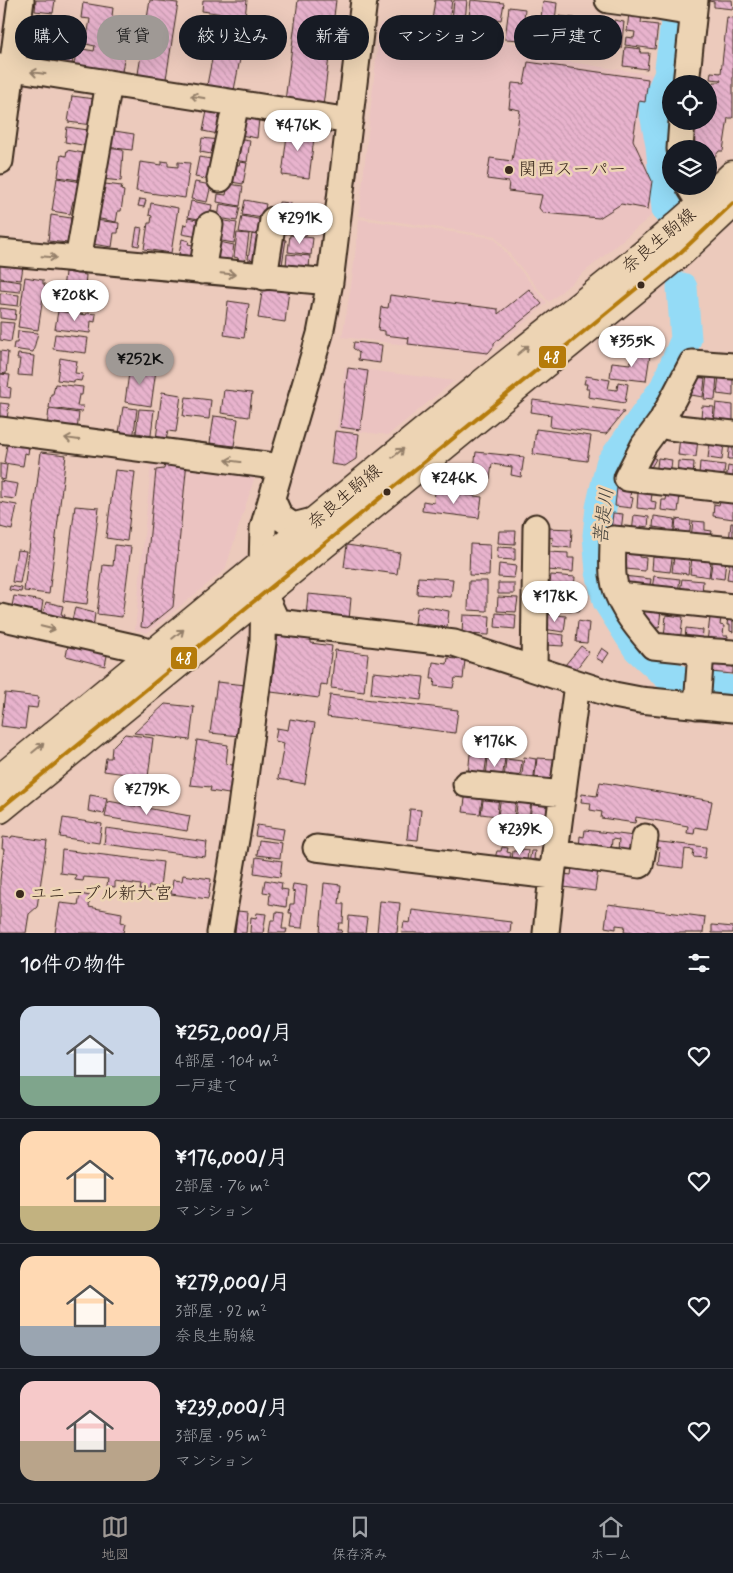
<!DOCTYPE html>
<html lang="ja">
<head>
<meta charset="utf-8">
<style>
  body { margin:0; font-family:Mynerve,"Klee One",sans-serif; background:#20242c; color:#f1f3f6; height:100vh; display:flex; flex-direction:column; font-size:19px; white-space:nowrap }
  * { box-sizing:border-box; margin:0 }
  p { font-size:16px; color:#9ea1a6 }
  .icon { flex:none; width:28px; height:28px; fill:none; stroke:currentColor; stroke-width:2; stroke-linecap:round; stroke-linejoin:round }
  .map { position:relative; height:933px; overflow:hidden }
  .sheet { display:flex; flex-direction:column; background:#171b24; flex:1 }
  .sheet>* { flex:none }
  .hud { position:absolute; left:15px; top:15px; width:704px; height:45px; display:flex; gap:10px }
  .buttons { position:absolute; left:662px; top:75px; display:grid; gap:10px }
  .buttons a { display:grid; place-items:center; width:55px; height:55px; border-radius:50%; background:#171b24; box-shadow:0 5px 20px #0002; font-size:25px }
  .price { position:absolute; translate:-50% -42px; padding:0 11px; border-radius:18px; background:#fff; color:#222; font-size:16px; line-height:32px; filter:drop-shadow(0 1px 2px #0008) }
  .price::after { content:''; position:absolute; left:50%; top:30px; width:15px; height:11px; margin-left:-8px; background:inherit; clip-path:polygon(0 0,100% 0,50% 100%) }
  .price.current { background:#9f9995; color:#111 }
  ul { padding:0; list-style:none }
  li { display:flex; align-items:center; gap:15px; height:125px; padding:0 20px }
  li+li { border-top:1px solid #363941 }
  li span { display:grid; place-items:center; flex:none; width:140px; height:100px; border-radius:15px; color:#555 }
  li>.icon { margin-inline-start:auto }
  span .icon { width:60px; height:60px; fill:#fffc; stroke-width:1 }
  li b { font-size:21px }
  h2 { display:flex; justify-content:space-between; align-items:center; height:60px; padding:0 20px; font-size:21px }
  .pill { padding:0 18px; border-radius:22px; background:#171b24; box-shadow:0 5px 20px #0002; font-size:18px; line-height:45px }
  .pill.current { background:#9f9995; color:#111 }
  .dock { display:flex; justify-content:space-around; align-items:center; height:70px; border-top:1px solid #363941; background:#171b24; font-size:14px; color:#9ea1a6 }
  .dock a { display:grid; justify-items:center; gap:2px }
  .dock .current { color:#9f9995 }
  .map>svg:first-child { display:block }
  .built { fill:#ebc3c1 }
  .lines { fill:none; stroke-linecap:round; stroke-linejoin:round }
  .river { stroke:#94dbf6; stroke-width:31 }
  .building { fill:url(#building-back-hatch); stroke:#3b2a1e }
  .minor-casing { stroke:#3b2a1e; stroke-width:29 }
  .major-casing { stroke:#3b2a1e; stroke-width:31 }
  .minor { stroke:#edd4b4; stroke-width:25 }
  .major { stroke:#edd4b4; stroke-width:28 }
  .bus-1-casing { stroke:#edd4b4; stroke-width:8 }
  .bus-1 { stroke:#b57b0a; stroke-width:4 }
  .oneway { stroke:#947f69 }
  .poi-dot { fill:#3b2a1e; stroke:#edd4b4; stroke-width:2 }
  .labels { text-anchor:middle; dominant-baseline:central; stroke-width:5; stroke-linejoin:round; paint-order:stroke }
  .poi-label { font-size:18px; fill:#3b2a1e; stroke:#edd4b4; text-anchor:start }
  .street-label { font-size:18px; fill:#3b2a1e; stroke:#edd4b4 }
  .water-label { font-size:19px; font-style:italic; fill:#48453e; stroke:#edd4b4 }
  .line-badge { stroke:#edd4b4; stroke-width:2 }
  .badge-label { font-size:14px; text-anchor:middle; font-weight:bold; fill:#fff }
</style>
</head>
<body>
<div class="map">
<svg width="733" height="933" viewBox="0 0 733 933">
  <defs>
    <pattern id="building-back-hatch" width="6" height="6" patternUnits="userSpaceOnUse" patternTransform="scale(1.25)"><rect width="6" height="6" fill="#e8b3cd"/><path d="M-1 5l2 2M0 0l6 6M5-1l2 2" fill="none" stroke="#c89ab0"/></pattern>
  </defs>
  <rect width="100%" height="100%" fill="#eccabc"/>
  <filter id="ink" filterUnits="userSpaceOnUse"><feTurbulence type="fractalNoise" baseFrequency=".02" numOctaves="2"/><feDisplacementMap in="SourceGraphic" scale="10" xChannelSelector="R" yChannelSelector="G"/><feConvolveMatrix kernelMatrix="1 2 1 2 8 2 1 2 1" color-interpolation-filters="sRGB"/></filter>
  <g filter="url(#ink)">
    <path class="built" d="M380,23L526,45L525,55L654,75L646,134L664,205L549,302L495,236L359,216Z
      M359,219L494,238L547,303L487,355L342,337L352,280Z
      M345,367L454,381L388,435L337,429Z
      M152,455L257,470L225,570L147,633L135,630Z"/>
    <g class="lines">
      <path class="river" d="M667,209L661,145L654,108L669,76L679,0
        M682,288L686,339L665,388L611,464L601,508L598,535L601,572L608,601L638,648L665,673L684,683L733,691"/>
    </g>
    <path class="building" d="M36,0H55L53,13L35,11Z
      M150,0L178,3L165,85L137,80Z
      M203,0H247L245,17L202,11Z
      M298,0H336L323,106L285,101Z
      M435,0H452L448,29L431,27Z
      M454,0H467L464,31L451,30Z
      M471,0L504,3L501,20L495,19L493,36L467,33Z
      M709,0H732L733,9L714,7V2L709,1Z
      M543,1L557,3L551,55L537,53Z
      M83,3L113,8L112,16L118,17L113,44L126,46L121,78L73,69L77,48L94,51L95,46L86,44L90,19L81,18Z
      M509,7L525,9L522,40L505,39Z
      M629,13L642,14L641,23L658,25L655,49L625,45L626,37L634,38L635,32L627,31Z
      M559,16L575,18L571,54L555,52Z
      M220,17L251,20L247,50L217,46Z
      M727,17L733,18V118H728L723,151H719L709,165V149H689L692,121H709V88H711L714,82H720L721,80L710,79L711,72L721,73Z
      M582,18L600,20L596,48H590L589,52L580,50V46H578Z
      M614,20L624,22L621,49L610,48V51H603L606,23L614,24Z
      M24,31L46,33L43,57L39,56L38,63L21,61Z
      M51,33L61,35L58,59L48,58Z
      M62,37L75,38L72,65L59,63Z
      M625,47L641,49L640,53H649L647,69L623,66Z
      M214,49L241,54L234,90L207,85Z
      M528,62L648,79L645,102L639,101L633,140L652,181L648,209L621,204L599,218L543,213L539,208L542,195L508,191L509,182L487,179L490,158L512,161L520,110L509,108L512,83L524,84Z
      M72,96L95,99L92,125L68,122Z
      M207,111L223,114V135L203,131Z
      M238,115L259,119L257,138L235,134Z
      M67,127L88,130L86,138H89L88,146L65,142Z
      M288,127L315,130L309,178L282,175Z
      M108,130L134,134L132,150L106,147Z
      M202,138L219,140L217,155L200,152Z
      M236,138L250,140L247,162L233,160Z
      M106,148L123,150L121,181L102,179Z
      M67,150L83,153L79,180L58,177L61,155L66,156Z
      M199,157L217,160L210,180L195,177Z
      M162,161L168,162V166L178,167V162L190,163L185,198L136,191L140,162L162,165Z
      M240,162L247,163L243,184L226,181L229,164L239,165Z
      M57,178L82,182L80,193H76L75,202L73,201L70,214L52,211Z
      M195,182L211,185L207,202L191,199Z
      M105,184L122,186L121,190L124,191L121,211H118L116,222L95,218L100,187L104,188Z
      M228,184L243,186L240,206L217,202L218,194L226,195Z
      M140,199L146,200L144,207L138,206Z
      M245,200L266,204L263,218L242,215Z
      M191,201L212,205L209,221L188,217Z
      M279,202L291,203L289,218L277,216Z
      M151,203L178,208L171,253L144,249L148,223H151L152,216L149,215Z
      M220,204L240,207L237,221L218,218Z
      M51,215L71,218L68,243L48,241Z
      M242,216L263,220L260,235L239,232Z
      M188,218L201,221L198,237L182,234L184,224L187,225Z
      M285,219L308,222L306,236L283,233Z
      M95,220L119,223L118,233H114L112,247L92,244Z
      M219,220L237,223L234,243L216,240Z
      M137,227L142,228L139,246L134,245Z
      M237,233L249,234L245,264L238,263V258L234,257Z
      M252,234L266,237L255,260L248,259Z
      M290,235L313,238L311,255L288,252Z
      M274,238L286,240L282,265L270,263Z
      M182,239L189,241L188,244L197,246L195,257L179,254Z
      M214,241L234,245L231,262L211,258Z
      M287,254L310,256L309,269L286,266Z
      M0,263L23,266L21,280L0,278Z
      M65,272L86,275L85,288L87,289L85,309L61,306Z
      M25,277L43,280V284H45L38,330L18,327Z
      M0,279L21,282L20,292L0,290Z
      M263,286L289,290L285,322L258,318Z
      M529,289L542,304L494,343V346L488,353L408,344L409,338L385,335V331L378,330L381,307L388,308L390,295L498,309V314Z
      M0,293L19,295L18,306L0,304Z
      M228,301L249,304L244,338L224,335Z
      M0,308L16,310L15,320L0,318Z
      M58,311L86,315L87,313L96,314L95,322L91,321L90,333L55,329Z
      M0,322L14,323L11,342L0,340Z
      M18,331L38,333L33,352L13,349L14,343H17Z
      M55,334L88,338L86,353L53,349Z
      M354,342L382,345L380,363L358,360L359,353L353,348Z
      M0,351L8,352L6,374L0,373Z
      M632,353L650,355L646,381L610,377L612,362L630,364Z
      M18,354L34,356L32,376L18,375L20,359H17Z
      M60,358L77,361L75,373L83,374L81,381L74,380V382L57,380Z
      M130,366L156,370L151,406L125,402Z
      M348,368L368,371L360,430L340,427Z
      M0,374L10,375L8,387L11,388L10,398L0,397Z
      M707,375L717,376L715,400L704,399Z
      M719,375L733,376V396L717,394Z
      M586,376L610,380L608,389L617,390L618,382L628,384L625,403L588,397L589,389H586L587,384H584Z
      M692,376L705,378L703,397L691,395Z
      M55,384L83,387L82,395H79L77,406H83L82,412L49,408L51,394H53Z
      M224,390L252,393L249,417L221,413Z
      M162,392L181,395L176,432L168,431L166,440L156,439Z
      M186,397L211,400L209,419L183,416Z
      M533,400L624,412L606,434L550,427L551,415L531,412Z
      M0,403L9,404L7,419L0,418Z
      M716,403L733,405V425L714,421Z
      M702,406L714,407L713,419L701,418Z
      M123,407L137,409L133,440L127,439L128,434L119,433Z
      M49,409L79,413L77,431L47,427Z
      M139,409L154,410L150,443L143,442L144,434L136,433Z
      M214,416L238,419L234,446L210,443Z
      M536,429L591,436L587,461L533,454Z
      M335,431L359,434L356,459L345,466L331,464Z
      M680,437L698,439L696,457L678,455Z
      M8,439L30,440L28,454L25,453L23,466L4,463Z
      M710,442L724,443L722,460L708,458Z
      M730,442H733V459H728Z
      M41,452L66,455L49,594L24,591Z
      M476,452L524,457L521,477L511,475L512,467L492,464L490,479L473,477Z
      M645,453L656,459L646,476Z
      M658,458L672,460L670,477L656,476Z
      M166,459L187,461L173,607L147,628L141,627L156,470L164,469Z
      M678,461L694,462L693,480L677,478Z
      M700,462L725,465L723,483L706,474H699Z
      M0,464L7,465L5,480L0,479Z
      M728,466L733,467V483L726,482Z
      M115,470L135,472L127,541L106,538Z
      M0,481L18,484L15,499L0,497Z
      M617,488L631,490L630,497L633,498L631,508L615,506Z
      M435,491L482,497L479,518L422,511L423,501L434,503Z
      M638,493L652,494L651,501L656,502L655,510L637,508Z
      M667,494L680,495L678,512L661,510L662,500H666Z
      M720,499L733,501V519L713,516L714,504L719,505Z
      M0,502L17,505L12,530L0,527Z
      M75,506L99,508L87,604L63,601Z
      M613,513L623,514L621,531L611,530Z
      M634,515L649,517L648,527L641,526V534L632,533Z
      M654,516L675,519L673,536H666L667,529L653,527Z
      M676,519L691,521L689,538L674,537Z
      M693,521L705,522V530L712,531L710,541L691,538Z
      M731,523H733V542L729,541Z
      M547,528L572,529L571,548L552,546L553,538L547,537Z
      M499,531H516L515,544L498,543Z
      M470,544L490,545L489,576L469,575Z
      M115,545L131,547L122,617L97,614L103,565L113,566Z
      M347,545L400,553L397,574L344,567Z
      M498,547L515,548V560L497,559Z
      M17,550L26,551L20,583L12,582Z
      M549,552L568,553V558H574L573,572L547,570Z
      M664,553H673L670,572L652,570L653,557L663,558Z
      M624,554L639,555V557L646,558L645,571L626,569V563H623Z
      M674,556L690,558L688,574L672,572Z
      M713,557L726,559L724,579L710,577Z
      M692,558L711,560L709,577L690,574Z
      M730,558H733V580L727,579Z
      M499,564L516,566L514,578L498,577Z
      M551,575L575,577L574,588H570V595L549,593Z
      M623,576L651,579L649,591L622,586Z
      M654,576L680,579L678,592L652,589Z
      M418,577L453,579L451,597L417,594Z
      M682,579L703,581L702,594L680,592Z
      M469,581H487V611L468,610Z
      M498,583H514V594H498Z
      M10,586L22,588L21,592L9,590Z
      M308,594L351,598L349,620L306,616Z
      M14,596L43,601L41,614L11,611Z
      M498,597L518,598L516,612L497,611Z
      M541,597L576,599L575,605H580V611L545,609Z
      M46,602L63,606L61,614L65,615L63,623L42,618Z
      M422,606L449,611L447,627L415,623L417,608H421Z
      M75,608L95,613L93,629L71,624Z
      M642,608L661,610L659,628L640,626Z
      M496,613L516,615L515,629L495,627Z
      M546,614L566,616L564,632L543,629Z
      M463,615L490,616L489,635L462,634Z
      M666,615L683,617L680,641L664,639Z
      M728,616H733V632L730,631V625H727Z
      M710,617L721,618L720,625L724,626L723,636H728L727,644L707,642Z
      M578,621L589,623L587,643L576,642Z
      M686,628L703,630L702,641L685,639Z
      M547,633L564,635L563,646L546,645Z
      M278,634L311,639V643L332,646L327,685L321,684L319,698L271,692Z
      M69,641L108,650L105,666L66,656Z
      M581,646L589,652L574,672L565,665Z
      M602,648L609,653L603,662L596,658Z
      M335,650L368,654L364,692L331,688Z
      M448,658L465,660L463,679L455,678L453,688L434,686L435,679H431L433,662L447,664Z
      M711,660L733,662V674L710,672Z
      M373,672L424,677L421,700L371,694Z
      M217,682L246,685L240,736L210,733Z
      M5,693L39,697L37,708L28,707L25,729L1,726Z
      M330,695L458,710L455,733L327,717Z
      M165,704L194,707L190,740L134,733Z
      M290,719L315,723L305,784L278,779L284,743L275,741L277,728L288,730Z
      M125,734L153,738L148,777L104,771L106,758H111L112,747Z
      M197,740L228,745L226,764L239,766L235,795L210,791L211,787L190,785Z
      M470,754L487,756L484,778L468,776Z
      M488,757L505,758L502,780L486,778Z
      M524,757L536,759L533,784L521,782Z
      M537,758L554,759L551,786L534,784Z
      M506,759L522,761L519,782L504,780Z
      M600,782L712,801L707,829L695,827L694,834L687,833L688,826L636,817L635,823L601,818L602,812L590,810L591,803L581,802L582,794L597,796Z
      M466,792L483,793L480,814L463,812Z
      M484,794L499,796L497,816L481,814Z
      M90,795L107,798L104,814L88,811Z
      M501,796L516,797L514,818L498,816Z
      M518,798L531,799L529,822L515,820Z
      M532,799L548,801L546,823L530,821Z
      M108,801L190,816L187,831L105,817Z
      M410,809L421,810L418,840L407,839Z
      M63,818L102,824L99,843L60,837Z
      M257,825L284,829L282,840L255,836Z
      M106,828L207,842L205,857L104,844Z
      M585,830L634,836L631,856L618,850L619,840L612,839L611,853L579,849L580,836L584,837Z
      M12,836L47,841L37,907L29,914L26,933H0V880L4,849H2L3,837L11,838Z
      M259,840L282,843L280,858L257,855Z
      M651,841L706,847L705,858L693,857L694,850L685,849L683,868L658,865L660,848L650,847Z
      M502,847L508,848L507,852L511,853L510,861L495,858L497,851H501Z
      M522,849L528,850L527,862L512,861L513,851H522Z
      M62,850L163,862L160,887L149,886L148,891L140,890L141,885L115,881V887L107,886L108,879L84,877L83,881L75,880L76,875L60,873Z
      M531,851H535L534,859L539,860V863H529Z
      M256,857L282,861L280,877L254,873Z
      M572,867L598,870L595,891L563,887L565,874L571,875Z
      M183,875L211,879L208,899L171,894L173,880L182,881Z
      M265,880L282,883L281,889L288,890L286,907L269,904L270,893L263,892Z
      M324,883L341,885L339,904H344L343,923H339L338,930H342L341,933H320Z
      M293,884L307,886L302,928L290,927L292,913H289L290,904H294L295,892L292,891Z
      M80,894L90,896L89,907L122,913L121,922L125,923L123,933H55L60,903L78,905Z
      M380,901L400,903L397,933H377Z
      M608,904L705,917L703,933H659L647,931V933H634L624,932L625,926L616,925V929L605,927Z
      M412,910L511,922L510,933H402L404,922L410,923Z
      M237,911L248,912L246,933H235Z
      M276,912L284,913L282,929H287L286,933H269L271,920H275Z
      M257,913L266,914L263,933H250L251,917L256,918Z
      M349,916L367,918L365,933H348Z
      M712,925L733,927V933H712Z"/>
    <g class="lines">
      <g class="minor-casing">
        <path id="minor" d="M608,0L645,5L646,0
          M645,5L693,13
          M0,66L350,121
          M686,84L695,0
          M680,149L682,121
          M0,161L21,0
          M220,179L236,103
          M689,186L711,222
          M0,252L330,282
          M78,260L109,83
          M202,271L210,225
          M264,277L273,220
          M733,366L692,363L661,422L644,445L627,478L733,490
          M661,422L669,427L733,434
          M0,430L281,467
          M272,499L280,517L293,526L317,520
          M264,594L277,622L454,643L614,695L640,700L733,709
          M621,600L628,596L733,607
          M0,617L137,648L154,654
          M701,651L733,653
          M534,669L536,527
          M697,706L701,651L653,646C636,626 616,603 613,575C612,563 613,551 613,539L733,550
          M466,784L563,794
          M316,848L552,876
          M555,853L640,865L645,837
          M220,933L239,822L263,642L264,594L262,566L263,528L320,334L330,282L364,0
          M546,933L552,876L577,684"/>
      </g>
      <g class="major-casing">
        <path id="major" d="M0,779C159,649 318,519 477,388C563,318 653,252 733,175
          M0,809L681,252L733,203"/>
      </g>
      <use href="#minor" class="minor"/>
      <use href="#major" class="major"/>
      <g class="bus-1-casing">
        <path id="bus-1" d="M0,809L681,252L733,203"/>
      </g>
      <use href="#bus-1" class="bus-1"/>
    </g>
    <defs><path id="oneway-shaft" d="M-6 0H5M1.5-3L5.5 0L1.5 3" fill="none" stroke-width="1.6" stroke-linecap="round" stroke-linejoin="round" transform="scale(1.25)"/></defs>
    <g class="oneway">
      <use href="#oneway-shaft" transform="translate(38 73) rotate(-172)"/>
      <use href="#oneway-shaft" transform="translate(198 97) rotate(-171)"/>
      <use href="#oneway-shaft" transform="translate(49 257) rotate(5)"/>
      <use href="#oneway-shaft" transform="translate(228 274) rotate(5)"/>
      <use href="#oneway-shaft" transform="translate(523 350) rotate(-39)"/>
      <use href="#oneway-shaft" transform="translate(72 439) rotate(-172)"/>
      <use href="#oneway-shaft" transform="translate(398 453) rotate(-39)"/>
      <use href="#oneway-shaft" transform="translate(233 461) rotate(-172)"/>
      <use href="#oneway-shaft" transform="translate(48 628) rotate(13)"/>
      <use href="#oneway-shaft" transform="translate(178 634) rotate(-39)"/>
      <use href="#oneway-shaft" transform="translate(38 748) rotate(-39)"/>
    </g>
  </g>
  <g class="poi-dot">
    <circle cx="509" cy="170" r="5"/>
    <circle cx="641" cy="285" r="4.5"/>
    <circle cx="387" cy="492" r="4.5"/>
    <circle cx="20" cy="894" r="5"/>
  </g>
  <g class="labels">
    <g class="poi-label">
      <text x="519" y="170">関西スーパー</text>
      <text x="30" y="894">ユニーブル新大宮</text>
    </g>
    <g class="street-label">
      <text transform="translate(659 241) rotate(-40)">奈良生駒線</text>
      <text transform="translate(345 497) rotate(-40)">奈良生駒線</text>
    </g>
    <g class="water-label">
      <text transform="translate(604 516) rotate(-83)">菩提川</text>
    </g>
  </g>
  <g class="line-badge">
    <rect x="538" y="345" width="29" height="24" rx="5" fill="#b57b0a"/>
    <rect x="170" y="646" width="28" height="24" rx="5" fill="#b57b0a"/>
  </g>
  <g class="badge-label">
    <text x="552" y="362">48</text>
    <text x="184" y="663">48</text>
  </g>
</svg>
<div class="buttons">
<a><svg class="icon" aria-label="locate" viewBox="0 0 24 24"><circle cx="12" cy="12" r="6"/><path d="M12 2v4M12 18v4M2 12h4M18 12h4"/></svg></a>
<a><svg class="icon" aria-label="layers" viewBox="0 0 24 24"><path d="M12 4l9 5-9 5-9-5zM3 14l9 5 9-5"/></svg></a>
</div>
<b class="price" style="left:298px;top:152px">¥476K</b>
<b class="price" style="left:300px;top:245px">¥291K</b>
<b class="price" style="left:75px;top:322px">¥208K</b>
<b class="price" style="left:632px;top:368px">¥355K</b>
<b class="price current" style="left:140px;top:386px">¥252K</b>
<b class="price" style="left:454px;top:505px">¥246K</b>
<b class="price" style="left:555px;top:623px">¥178K</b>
<b class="price" style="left:495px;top:768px">¥176K</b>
<b class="price" style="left:147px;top:816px">¥279K</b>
<b class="price" style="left:520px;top:856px">¥239K</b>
<div class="hud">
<a class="pill">購入</a>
<a class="pill current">賃貸</a>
<a class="pill">絞り込み</a>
<a class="pill">新着</a>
<a class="pill">マンション</a>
<a class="pill">一戸建て</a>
</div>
</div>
<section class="sheet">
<h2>10件の物件<svg class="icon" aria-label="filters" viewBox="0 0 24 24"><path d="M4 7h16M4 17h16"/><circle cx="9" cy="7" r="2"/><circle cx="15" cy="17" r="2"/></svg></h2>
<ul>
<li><span style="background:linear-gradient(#c9d6e8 70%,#7fa58c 0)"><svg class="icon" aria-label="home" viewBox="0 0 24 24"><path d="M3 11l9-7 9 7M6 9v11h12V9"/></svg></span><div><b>¥252,000/月</b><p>4部屋 · 104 m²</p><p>一戸建て</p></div><svg class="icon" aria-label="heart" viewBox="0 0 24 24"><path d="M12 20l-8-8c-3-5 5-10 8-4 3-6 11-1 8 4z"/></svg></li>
<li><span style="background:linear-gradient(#ffd9b3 75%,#c2b280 0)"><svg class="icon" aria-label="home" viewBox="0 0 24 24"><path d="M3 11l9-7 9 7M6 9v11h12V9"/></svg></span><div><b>¥176,000/月</b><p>2部屋 · 76 m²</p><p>マンション</p></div><svg class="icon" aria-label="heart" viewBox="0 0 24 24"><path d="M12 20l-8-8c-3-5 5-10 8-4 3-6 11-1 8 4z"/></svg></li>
<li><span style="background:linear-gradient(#ffd9b3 70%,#9aa5b1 0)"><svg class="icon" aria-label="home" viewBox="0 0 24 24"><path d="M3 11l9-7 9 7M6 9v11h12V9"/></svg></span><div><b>¥279,000/月</b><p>3部屋 · 92 m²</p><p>奈良生駒線</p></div><svg class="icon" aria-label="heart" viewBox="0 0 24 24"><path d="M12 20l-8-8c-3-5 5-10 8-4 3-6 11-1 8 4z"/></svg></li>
<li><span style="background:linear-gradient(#f6c9c9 60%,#b9a48a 0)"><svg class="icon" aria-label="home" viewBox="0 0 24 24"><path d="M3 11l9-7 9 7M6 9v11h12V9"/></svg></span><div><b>¥239,000/月</b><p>3部屋 · 95 m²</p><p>マンション</p></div><svg class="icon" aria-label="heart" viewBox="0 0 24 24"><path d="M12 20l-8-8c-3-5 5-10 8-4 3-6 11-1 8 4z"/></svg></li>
</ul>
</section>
<nav class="dock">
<a class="current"><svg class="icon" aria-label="map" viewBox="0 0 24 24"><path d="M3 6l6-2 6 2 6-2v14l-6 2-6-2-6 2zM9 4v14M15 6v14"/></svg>地図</a>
<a><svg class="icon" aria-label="saved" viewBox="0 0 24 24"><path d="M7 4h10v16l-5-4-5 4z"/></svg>保存済み</a>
<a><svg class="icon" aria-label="home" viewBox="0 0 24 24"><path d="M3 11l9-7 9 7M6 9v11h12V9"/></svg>ホーム</a>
</nav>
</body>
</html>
